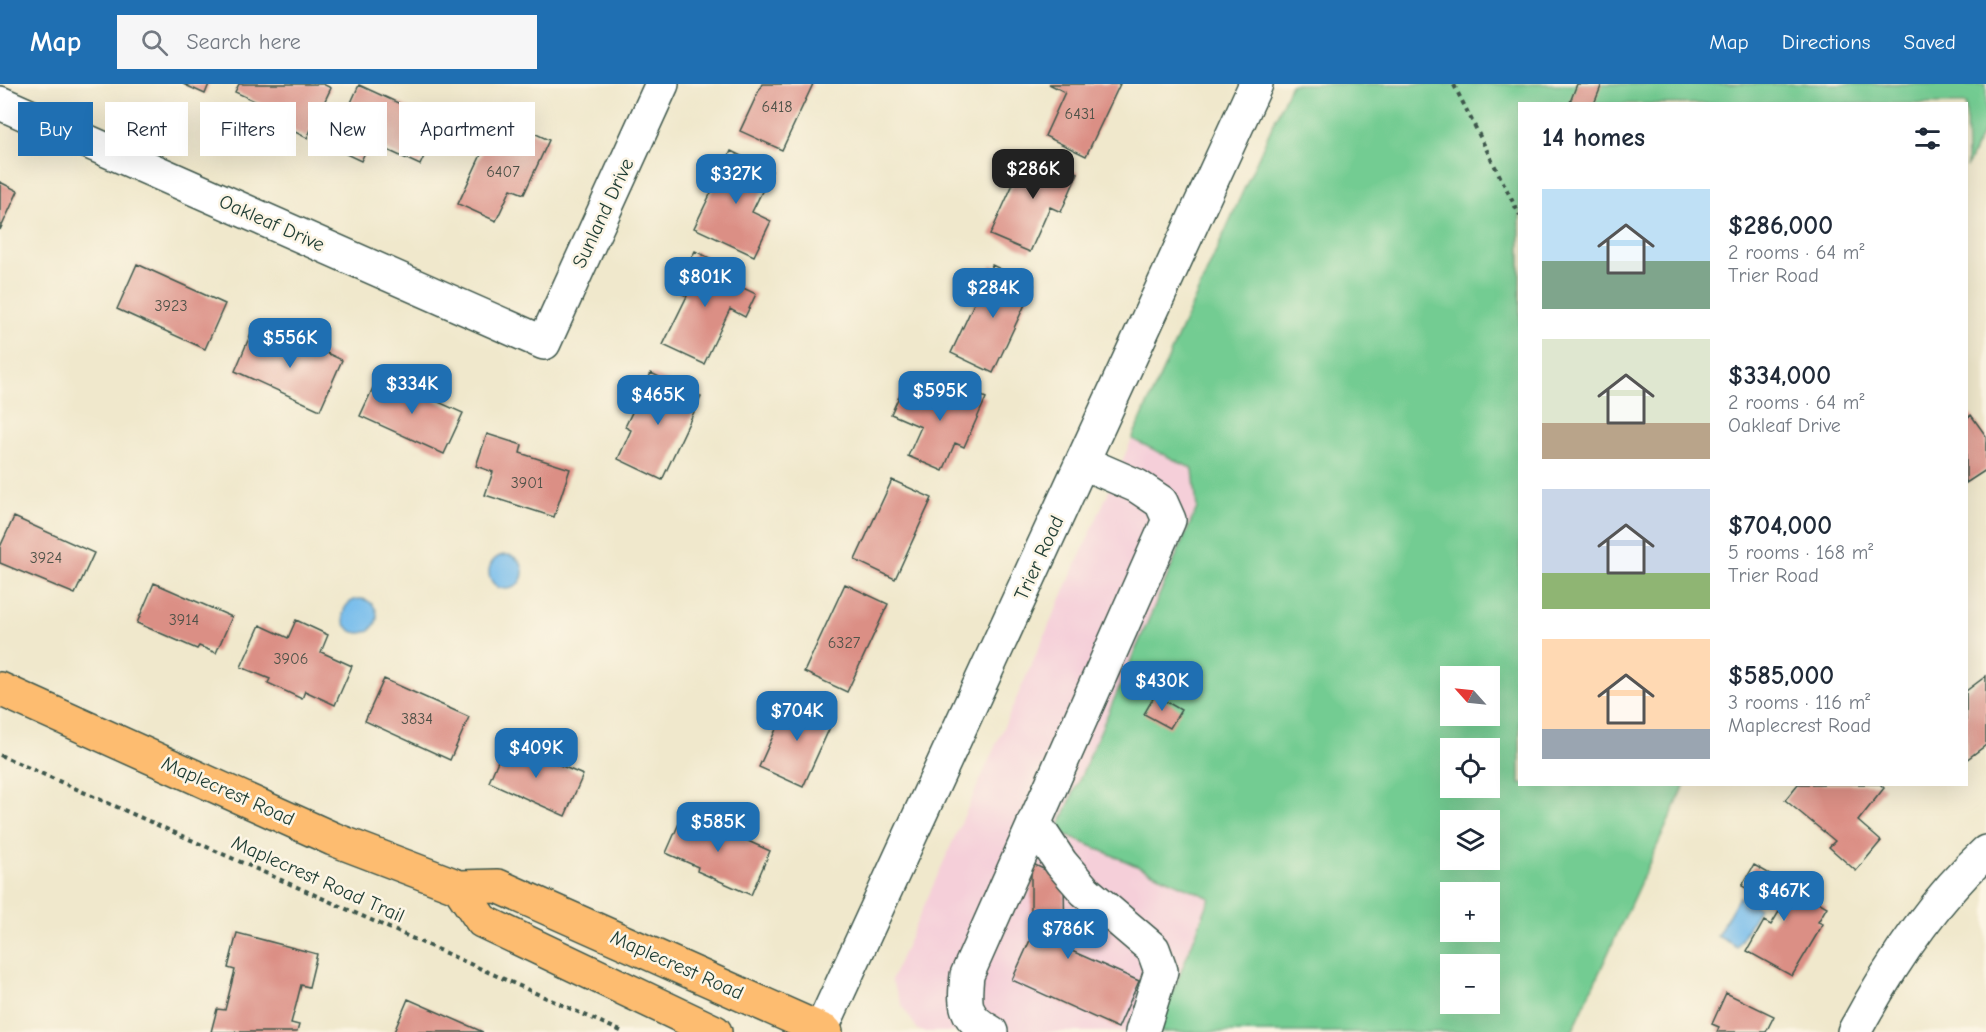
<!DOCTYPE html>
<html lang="en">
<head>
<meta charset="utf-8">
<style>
  body { margin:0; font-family:"Comic Neue",sans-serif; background:#f6f6f7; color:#1f2937; height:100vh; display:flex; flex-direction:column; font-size:22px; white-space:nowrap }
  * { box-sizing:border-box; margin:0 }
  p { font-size:20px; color:#747a83 }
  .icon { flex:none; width:33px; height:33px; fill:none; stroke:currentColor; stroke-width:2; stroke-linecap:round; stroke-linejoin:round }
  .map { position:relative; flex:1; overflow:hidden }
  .side { position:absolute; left:1518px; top:18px; width:450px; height:684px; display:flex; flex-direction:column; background:#fff; border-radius:0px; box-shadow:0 6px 24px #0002 }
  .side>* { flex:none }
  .top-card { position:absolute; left:18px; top:18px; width:570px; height:54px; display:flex; gap:12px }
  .needle { width:39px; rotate:297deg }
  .tools { position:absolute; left:1440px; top:582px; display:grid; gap:12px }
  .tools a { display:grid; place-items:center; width:60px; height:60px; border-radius:0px; background:#fff; box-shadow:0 6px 24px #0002; font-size:30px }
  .price { position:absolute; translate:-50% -51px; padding:0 14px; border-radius:12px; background:#1f6fb2; color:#fff; font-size:20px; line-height:39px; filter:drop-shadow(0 2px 3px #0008) }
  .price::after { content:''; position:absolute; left:50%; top:36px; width:18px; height:14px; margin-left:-9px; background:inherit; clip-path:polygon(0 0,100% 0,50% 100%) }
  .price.selected { background:#222; color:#fff }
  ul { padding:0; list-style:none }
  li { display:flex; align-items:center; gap:18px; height:150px; padding:0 24px }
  li span { display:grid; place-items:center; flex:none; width:168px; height:120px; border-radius:0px; color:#555 }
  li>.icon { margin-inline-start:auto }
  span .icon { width:72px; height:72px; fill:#fffc; stroke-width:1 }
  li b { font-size:26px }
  h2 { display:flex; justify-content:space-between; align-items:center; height:72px; padding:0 24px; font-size:26px }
  .tag { padding:0 21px; border-radius:0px; background:#fff; box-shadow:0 6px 24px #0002; font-size:21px; line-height:54px }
  .tag.selected { background:#1f6fb2; color:#fff }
  header { display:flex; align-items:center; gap:36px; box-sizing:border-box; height:84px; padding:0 30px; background:#1f6fb2; color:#fff }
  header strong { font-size:28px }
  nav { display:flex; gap:33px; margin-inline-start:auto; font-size:21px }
  .search { width:420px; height:54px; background:#f6f6f7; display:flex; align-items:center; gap:15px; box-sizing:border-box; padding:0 21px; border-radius:0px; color:#747a83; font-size:22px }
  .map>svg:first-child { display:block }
  .built { fill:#f5cfd9 }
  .green { fill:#73cc92; stroke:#498463; stroke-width:1.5; fill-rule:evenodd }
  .water { fill:#74bcec; stroke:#4a7c90; stroke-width:1.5 }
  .building { fill:#db8f85 }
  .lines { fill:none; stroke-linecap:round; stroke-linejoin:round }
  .minor-casing { stroke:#3e574b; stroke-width:36 }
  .major-casing { stroke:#3e574b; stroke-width:36 }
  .path { stroke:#3e574b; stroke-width:4; stroke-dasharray:4.5 4.5; stroke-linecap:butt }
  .minor { stroke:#fff; stroke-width:33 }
  .major { stroke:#fdbc6f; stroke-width:33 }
  .labels { text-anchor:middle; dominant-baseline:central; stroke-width:5; stroke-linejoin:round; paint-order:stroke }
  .number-label { font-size:16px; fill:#4e5248 }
  .street-label { font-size:20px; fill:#1f3d34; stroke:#fcf5e5 }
</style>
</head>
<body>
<header>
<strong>Map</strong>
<div class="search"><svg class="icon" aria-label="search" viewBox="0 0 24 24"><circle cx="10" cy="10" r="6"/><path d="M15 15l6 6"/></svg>Search here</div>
<nav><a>Map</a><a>Directions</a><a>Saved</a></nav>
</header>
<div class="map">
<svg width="1986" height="948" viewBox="0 0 1986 948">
  <rect width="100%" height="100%" fill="#fcf5e5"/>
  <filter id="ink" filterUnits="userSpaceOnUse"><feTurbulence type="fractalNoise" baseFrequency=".0167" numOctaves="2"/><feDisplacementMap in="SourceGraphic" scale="12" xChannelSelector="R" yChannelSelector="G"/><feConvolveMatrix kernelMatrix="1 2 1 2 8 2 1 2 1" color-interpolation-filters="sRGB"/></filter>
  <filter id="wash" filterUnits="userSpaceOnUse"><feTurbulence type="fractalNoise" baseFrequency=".008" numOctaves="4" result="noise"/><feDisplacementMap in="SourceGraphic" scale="24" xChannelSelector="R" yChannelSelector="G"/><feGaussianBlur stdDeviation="1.35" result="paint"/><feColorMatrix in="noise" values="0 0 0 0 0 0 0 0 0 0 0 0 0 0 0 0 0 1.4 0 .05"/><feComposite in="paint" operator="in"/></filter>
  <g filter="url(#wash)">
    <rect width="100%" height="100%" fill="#f0e8cc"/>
    <path class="built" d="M1132,355L1193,385L1197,424L1210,814L1157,948H924L918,946L904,925L891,896Z"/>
    <path class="green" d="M1291,0H1986V40L1967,83L1966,20H1520V700L1685,701L1572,948H1157L1210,814L1057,747L1197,424L1193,385L1132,355ZM1450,592H1490V632H1450ZM1450,664H1490V704H1450ZM1450,736H1490V776H1450ZM1450,808H1490V848H1450ZM1450,880H1490V920H1450Z"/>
    <path class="water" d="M489 488a17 17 0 1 1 34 0a17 17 0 1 1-34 0Z
      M343 532a17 17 0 1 1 34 0a17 17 0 1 1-34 0Z
      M1739,813L1759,824L1737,863L1717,852Z"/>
    <g id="blocks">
      <path class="building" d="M183,0H209L205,10Z
        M239,0H323L331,4L307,54L277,39L281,29L235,8Z
        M762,0H813L782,66L740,47Z
        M1049,0H1120L1086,72L1045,52L1065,8Z
        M1577,0H1602L1594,20L1570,18Z
        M359,1L440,38L420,81L370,58L361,77L331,63Z
        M491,29L549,56L524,110L511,105L496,137L458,120L493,45L485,41Z
        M731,67L772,87L752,128L771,137L754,172L694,144Z
        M1028,67L1078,89L1061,128L1050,123L1030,168L990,151Z
        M0,98L18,107L0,146Z
        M695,167L722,180L716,191L756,210L745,233L730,225L704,280L663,261L687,212L675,206Z
        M137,180L225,220L205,265L117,225Z
        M992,181L1034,201L993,289L951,269Z
        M252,247L296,267L301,257L342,276L320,326L235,287Z
        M651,289L701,313L662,396L618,375L631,346L625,343Z
        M379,291L463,329L444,370L360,332Z
        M943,295L986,314L964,363L955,359L943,387L908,372L921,343L891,330L902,306L932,320Z
        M1971,331L1986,352V386L1966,399V335Z
        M487,350L522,361L520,369L570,385L554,433L485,411L493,388L476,382Z
        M892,396L932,414L895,495L855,476Z
        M14,433L94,469L75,510L0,479V463Z
        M154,499L232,533L216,569L199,562L197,565L137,539Z
        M845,500L888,520L847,608L804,588Z
        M296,536L328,551L321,568L352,582L335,621L305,607L302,615L268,599L270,595L241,583L260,541L288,554Z
        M1986,592V661L1966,676V607Z
        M384,595L469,633L450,676L365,637Z
        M1155,611L1181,626L1170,644L1144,630Z
        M791,612L835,632L803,703L759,683Z
        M506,658L583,691L565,732L489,698Z
        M1798,700H1880L1884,704L1858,737L1881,757L1856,787L1829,763L1835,757L1785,716Z
        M684,728L770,767L751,811L697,787L698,783L666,769Z
        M1031,779L1064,795L1065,864L1139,897L1118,944L1012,896L1031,854Z
        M1754,781L1827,823L1818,838L1823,840L1792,892L1747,867L1764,837L1771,841L1780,826L1764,817L1766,814L1742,802Z
        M237,849L317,870L309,903L301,901L296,921L291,939L299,941L297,948H211L217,925L225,926L235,886L228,884Z
        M1726,909L1774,932L1766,948H1717L1719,943L1712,940Z
        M408,915L483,948H394Z"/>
    </g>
  </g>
  <g filter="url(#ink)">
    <use href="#blocks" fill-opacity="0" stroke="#3e574b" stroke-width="1.5"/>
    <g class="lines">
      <g class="minor-casing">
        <path id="minor" d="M0,19L544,259L662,0
          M1034,738L1061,779L1085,807L1153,865L1161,887L1142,948
          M820,948L1256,0
          M991,948C963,933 964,920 967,891L1169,436L1161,418L1137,402L1084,379
          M1854,948C1889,883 1931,818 1986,768"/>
      </g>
      <g class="major-casing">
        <path id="major" d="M0,605L333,755L459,803L498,802L826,948
          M459,803L482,837L715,948"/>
      </g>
      <path class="path" d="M1454,1L1520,132
        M0,671L623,948"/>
      <use href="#minor" class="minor"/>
      <use href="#major" class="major"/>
    </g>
  </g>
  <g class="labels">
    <g class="number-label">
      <text x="777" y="23">6418</text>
      <text x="1080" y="30">6431</text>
      <text x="503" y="88">6407</text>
      <text x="171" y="222">3923</text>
      <text x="527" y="399">3901</text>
      <text x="46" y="474">3924</text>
      <text x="184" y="536">3914</text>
      <text x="844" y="559">6327</text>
      <text x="291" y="575">3906</text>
      <text x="417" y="635">3834</text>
    </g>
    <g class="street-label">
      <text transform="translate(603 129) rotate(-65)">Sunland Drive</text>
      <text transform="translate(272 139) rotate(24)">Oakleaf Drive</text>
      <text transform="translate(1039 474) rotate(-65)">Trier Road</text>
      <text transform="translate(228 707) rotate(24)">Maplecrest Road</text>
      <text transform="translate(318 795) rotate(24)">Maplecrest Road Trail</text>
      <text transform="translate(677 881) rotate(24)">Maplecrest Road</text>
    </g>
  </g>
</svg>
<div class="tools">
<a><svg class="needle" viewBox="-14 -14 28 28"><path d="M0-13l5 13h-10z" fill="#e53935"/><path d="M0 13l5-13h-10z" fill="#747a83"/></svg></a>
<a><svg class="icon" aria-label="locate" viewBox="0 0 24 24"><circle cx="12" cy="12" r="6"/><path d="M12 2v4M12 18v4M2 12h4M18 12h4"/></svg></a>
<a><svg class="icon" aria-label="layers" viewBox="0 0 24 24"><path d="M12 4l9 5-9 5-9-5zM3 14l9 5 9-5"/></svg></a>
<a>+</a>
<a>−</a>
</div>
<b class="price selected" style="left:1033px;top:116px">$286K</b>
<b class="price" style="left:736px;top:121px">$327K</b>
<b class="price" style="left:705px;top:224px">$801K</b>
<b class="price" style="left:993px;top:235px">$284K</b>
<b class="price" style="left:290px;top:285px">$556K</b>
<b class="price" style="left:412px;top:331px">$334K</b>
<b class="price" style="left:940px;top:338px">$595K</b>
<b class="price" style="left:658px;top:342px">$465K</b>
<b class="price" style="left:1162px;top:628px">$430K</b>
<b class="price" style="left:797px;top:658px">$704K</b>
<b class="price" style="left:536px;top:695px">$409K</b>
<b class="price" style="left:718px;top:769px">$585K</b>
<b class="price" style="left:1784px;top:838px">$467K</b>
<b class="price" style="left:1068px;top:876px">$786K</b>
<div class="top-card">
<a class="tag selected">Buy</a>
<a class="tag">Rent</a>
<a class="tag">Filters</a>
<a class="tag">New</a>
<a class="tag">Apartment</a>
</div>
<section class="side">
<h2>14 homes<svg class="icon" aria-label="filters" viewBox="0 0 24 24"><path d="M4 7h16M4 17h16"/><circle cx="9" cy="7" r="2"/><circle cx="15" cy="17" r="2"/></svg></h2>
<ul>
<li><span style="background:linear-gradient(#bfe0f5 60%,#7fa58c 0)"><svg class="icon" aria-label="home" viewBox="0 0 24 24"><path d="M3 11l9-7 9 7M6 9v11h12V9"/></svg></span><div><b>$286,000</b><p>2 rooms · 64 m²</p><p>Trier Road</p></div></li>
<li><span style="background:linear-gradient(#dfe7d0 70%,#b9a48a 0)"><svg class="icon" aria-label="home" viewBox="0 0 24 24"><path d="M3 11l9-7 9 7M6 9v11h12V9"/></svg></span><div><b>$334,000</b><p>2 rooms · 64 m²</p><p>Oakleaf Drive</p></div></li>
<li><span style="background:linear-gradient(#c9d6e8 70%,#8fb573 0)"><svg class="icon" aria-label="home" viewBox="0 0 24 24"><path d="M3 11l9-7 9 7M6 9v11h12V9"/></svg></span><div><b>$704,000</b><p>5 rooms · 168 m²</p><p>Trier Road</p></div></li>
<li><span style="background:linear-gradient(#ffd9b3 75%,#9aa5b1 0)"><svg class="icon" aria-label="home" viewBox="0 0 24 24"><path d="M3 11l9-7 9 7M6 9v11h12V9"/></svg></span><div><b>$585,000</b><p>3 rooms · 116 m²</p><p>Maplecrest Road</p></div></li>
</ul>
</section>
</div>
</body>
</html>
